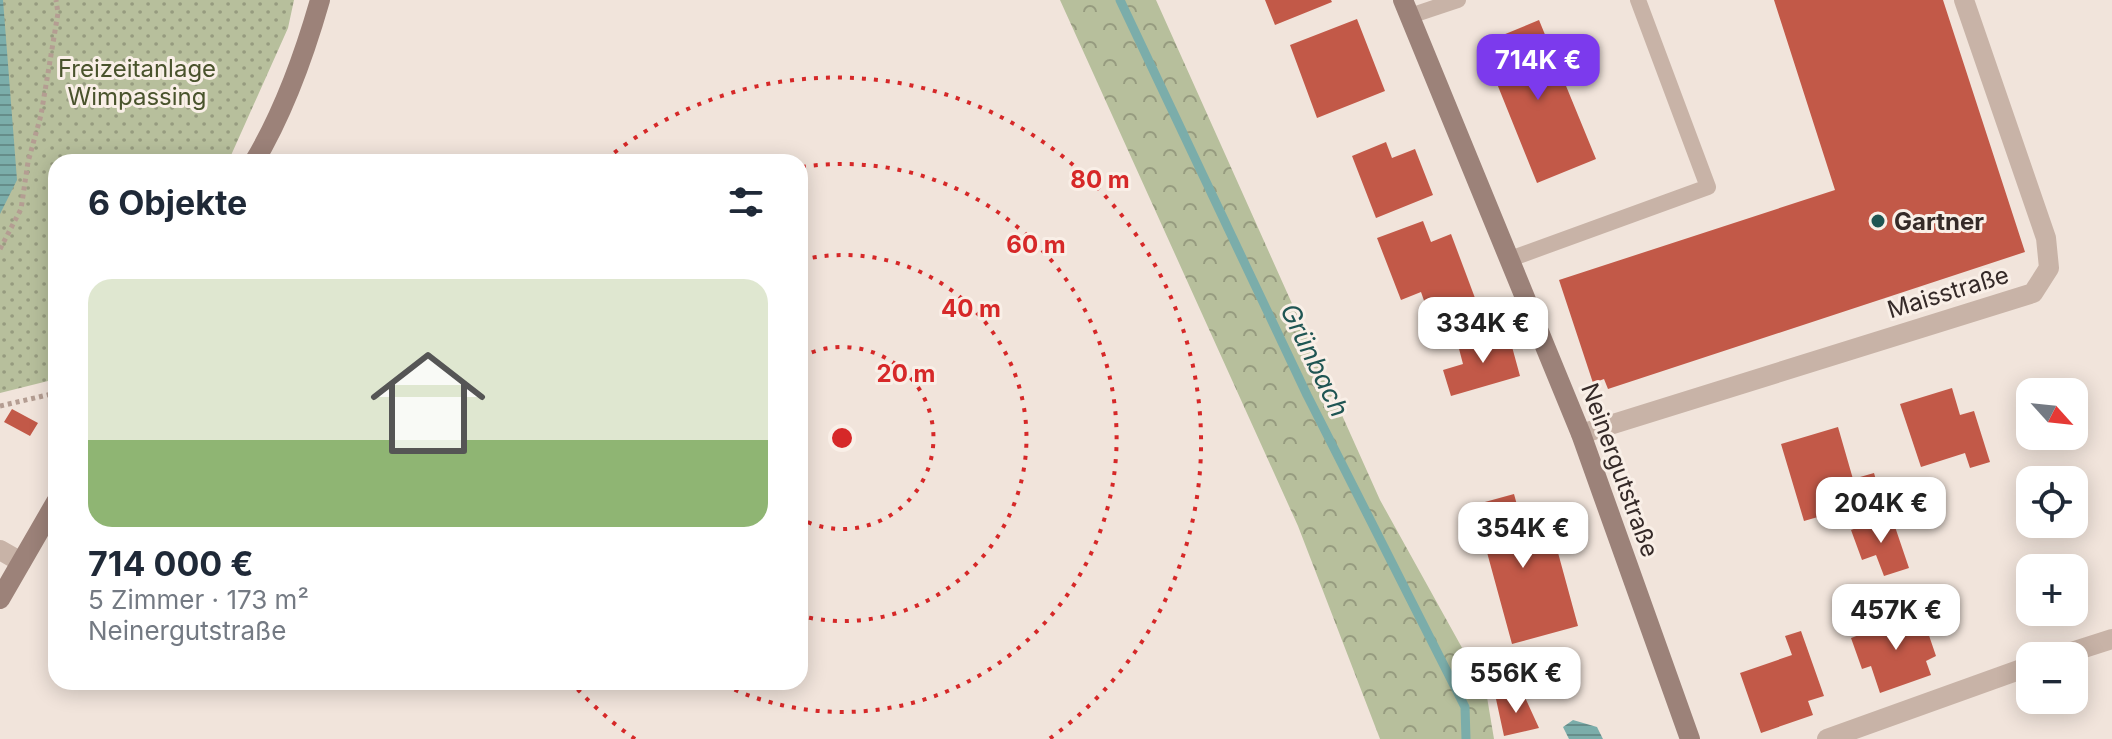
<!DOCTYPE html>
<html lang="de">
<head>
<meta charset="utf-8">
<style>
  body { margin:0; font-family:Inter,sans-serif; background:#f6f6f7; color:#1f2937; height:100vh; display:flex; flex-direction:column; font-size:30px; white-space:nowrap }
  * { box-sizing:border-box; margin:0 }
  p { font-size:26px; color:#747a83 }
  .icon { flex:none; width:44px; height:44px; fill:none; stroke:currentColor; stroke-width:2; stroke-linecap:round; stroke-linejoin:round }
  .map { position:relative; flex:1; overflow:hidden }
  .panel { position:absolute; left:48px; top:154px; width:760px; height:536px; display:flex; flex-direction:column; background:#fff; border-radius:24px; box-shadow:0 4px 20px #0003 }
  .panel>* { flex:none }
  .needle { width:52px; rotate:117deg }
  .controls { position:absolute; left:2016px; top:378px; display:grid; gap:16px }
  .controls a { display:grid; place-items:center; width:72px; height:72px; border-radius:16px; background:#fff; box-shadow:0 4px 20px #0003; font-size:40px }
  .price { position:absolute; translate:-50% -68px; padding:0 18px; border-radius:16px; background:#fff; color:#222; font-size:26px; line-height:52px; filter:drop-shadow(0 2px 4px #0008) }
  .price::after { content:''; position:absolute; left:50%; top:48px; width:24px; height:18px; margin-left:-12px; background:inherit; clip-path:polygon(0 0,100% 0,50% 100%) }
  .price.active { background:#7c3aed; color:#fff }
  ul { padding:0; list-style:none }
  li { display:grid; align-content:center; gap:16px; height:424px; padding:0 40px }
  li span { display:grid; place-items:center; height:248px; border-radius:24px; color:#555 }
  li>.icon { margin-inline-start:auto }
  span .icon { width:144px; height:144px; fill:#fffc; stroke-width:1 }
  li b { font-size:34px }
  h2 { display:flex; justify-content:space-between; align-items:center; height:96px; padding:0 40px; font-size:34px }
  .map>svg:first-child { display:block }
  .forest { fill:url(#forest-crowns) }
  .park { fill:url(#park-dots) }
  .water { fill:url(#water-rules) }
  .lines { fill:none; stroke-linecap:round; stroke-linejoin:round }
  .stream { stroke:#7badaa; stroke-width:9 }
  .building { fill:#c25948 }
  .path { stroke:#b49d92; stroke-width:5; stroke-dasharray:4 4; stroke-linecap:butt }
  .lane { stroke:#c8b3a7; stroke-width:16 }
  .street { stroke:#c8b3a7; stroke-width:20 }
  .secondary { stroke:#9c8279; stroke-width:20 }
  .ring { fill:none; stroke:#d62828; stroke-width:4; stroke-dasharray:4 8 }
  .poi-dot { fill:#1f5553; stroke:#f9efe7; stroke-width:3 }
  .labels { text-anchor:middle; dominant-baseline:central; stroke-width:6; stroke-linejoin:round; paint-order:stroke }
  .park-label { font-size:24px; fill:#49532c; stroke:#f9efe7 }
  .poi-label { font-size:24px; font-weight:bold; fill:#352a28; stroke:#f9efe7; text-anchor:start }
  .street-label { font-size:24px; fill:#352a28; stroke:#f9efe7 }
  .water-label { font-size:26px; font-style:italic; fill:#1f5553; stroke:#f9efe7 }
  .centre { fill:#d62828; stroke:#f9efe7; stroke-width:4 }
  .ring-label { font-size:24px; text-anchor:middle; font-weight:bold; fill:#d62828; stroke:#f9efe7; stroke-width:6; stroke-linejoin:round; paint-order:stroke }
</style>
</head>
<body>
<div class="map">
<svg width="2112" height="739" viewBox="0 0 2112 739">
  <defs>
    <pattern id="forest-crowns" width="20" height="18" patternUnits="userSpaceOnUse" patternTransform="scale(2)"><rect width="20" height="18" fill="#b7bf9c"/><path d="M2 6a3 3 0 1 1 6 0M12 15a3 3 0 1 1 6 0" fill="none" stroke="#969b7f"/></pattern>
    <pattern id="park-dots" width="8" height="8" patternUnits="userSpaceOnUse" patternTransform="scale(2)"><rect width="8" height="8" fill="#b7bf9c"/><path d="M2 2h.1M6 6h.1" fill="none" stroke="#969b7f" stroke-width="1.8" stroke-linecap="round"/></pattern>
    <pattern id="water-rules" width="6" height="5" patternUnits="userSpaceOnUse" patternTransform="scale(2)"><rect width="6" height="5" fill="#7badaa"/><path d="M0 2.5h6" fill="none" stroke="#668d8a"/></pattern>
  </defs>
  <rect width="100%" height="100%" fill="#f1e4db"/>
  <path class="forest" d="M1060,0H1156L1380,500L1486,691L1494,739H1380L1298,526Z"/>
  <path class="park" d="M0,0H294L288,28L228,162H56V379L0,393Z"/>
  <path class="water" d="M0,0H3L17,180L0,214Z
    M1573,720L1597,727L1603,739H1569L1563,727Z"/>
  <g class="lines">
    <path class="stream" d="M1120,0L1307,395L1465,707L1466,739"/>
  </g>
  <path class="building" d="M1265,0H1331L1332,2L1275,25Z
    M1774,0H1943L2025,252L1608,389L1604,379L1593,383L1559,280L1835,190Z
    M1357,19L1385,91L1317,118L1290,45Z
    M1539,20L1596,159L1537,183L1481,44Z
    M1386,142L1392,158L1415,149L1433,195L1376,218L1352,156Z
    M1423,221L1431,242L1451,234L1475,298L1429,315L1421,292L1401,300L1377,238Z
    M1508,332L1520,376L1451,396L1443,370L1463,364L1458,345Z
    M1952,388L1960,415L1974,411L1990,462L1970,468L1965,453L1921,467L1900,404Z
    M12,409L38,423L30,436L4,422Z
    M1838,427L1853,479L1874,473L1885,511L1853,521L1849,508L1804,521L1781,444Z
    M1514,494L1525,534L1551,527L1578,626L1512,644L1485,545L1474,548L1463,508Z
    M1891,515L1909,568L1884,576L1876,555L1862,560L1851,530Z
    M1921,612L1936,656L1926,661L1931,675L1880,693L1871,666L1862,669L1851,638Z
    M1801,631L1824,696L1808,701L1813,715L1761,733L1740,673L1792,655L1785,636Z
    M1523,693L1539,728L1504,736L1496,699Z"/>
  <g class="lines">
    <path class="path" d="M0,249L21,209L28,162L41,115L58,13L56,0
      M0,406L56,393"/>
    <path class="lane" d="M1410,16L1458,0
      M1510,259L1708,187L1638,0"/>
    <path class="street" d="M1581,434L2033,293L2049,268L2046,238L1964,0
      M0,550L21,562
      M2059,656L2112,639
      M1827,739L2030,666"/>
    <path class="secondary" d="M1403,0L1581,434L1690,739
      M254,162C284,112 304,56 320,0
      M0,599L56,502"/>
  </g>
  <g class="ring">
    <path d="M801 357A91 91 0 1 1 801 519"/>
    <path d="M801 260A183 183 0 1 1 801 616"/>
    <path d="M802 167A274 274 0 1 1 718 682"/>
    <path d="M635 739A365 365 0 0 1 571 682M605 160A365 365 0 1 1 1049 739"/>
  </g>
  <circle class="poi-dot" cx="1878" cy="221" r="8"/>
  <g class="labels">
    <g class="park-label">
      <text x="137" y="68">Freizeitanlage<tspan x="137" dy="28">Wimpassing</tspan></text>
    </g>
    <g class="poi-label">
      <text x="1894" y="221">Gartner</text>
    </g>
    <g class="street-label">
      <text transform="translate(1948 292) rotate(-17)">Maisstraße</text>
      <text transform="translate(1620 470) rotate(70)">Neinergutstraße</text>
    </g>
    <g class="water-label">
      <text transform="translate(1315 360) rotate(64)">Grünbach</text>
    </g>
  </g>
  <circle cx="842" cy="438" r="12" class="centre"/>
  <g class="ring-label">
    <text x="1100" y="188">80 m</text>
    <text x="1036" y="253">60 m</text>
    <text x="971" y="317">40 m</text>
    <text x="906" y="382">20 m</text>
  </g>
</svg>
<div class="controls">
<a><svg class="needle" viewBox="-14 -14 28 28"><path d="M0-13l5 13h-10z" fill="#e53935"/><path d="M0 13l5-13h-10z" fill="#747a83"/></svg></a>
<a><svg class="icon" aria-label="locate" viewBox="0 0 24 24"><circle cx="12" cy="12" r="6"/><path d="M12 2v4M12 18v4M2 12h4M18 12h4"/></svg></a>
<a>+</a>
<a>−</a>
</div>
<b class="price active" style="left:1538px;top:102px">714K €</b>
<b class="price" style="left:1483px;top:365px">334K €</b>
<b class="price" style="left:1881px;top:545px">204K €</b>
<b class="price" style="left:1523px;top:570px">354K €</b>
<b class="price" style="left:1896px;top:652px">457K €</b>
<b class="price" style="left:1516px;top:715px">556K €</b>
<section class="panel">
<h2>6 Objekte<svg class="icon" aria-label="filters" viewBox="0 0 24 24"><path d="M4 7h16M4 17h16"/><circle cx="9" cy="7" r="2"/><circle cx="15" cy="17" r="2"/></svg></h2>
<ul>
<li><span style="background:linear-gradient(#dfe7d0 65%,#8fb573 0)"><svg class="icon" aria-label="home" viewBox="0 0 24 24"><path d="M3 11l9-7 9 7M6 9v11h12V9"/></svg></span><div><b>714 000 €</b><p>5 Zimmer · 173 m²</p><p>Neinergutstraße</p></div></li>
</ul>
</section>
</div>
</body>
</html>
